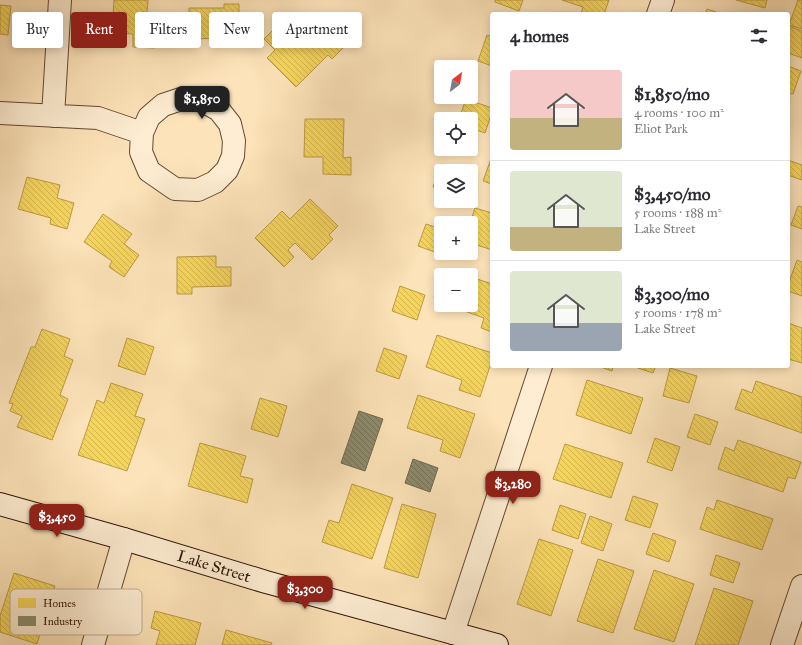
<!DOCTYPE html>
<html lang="en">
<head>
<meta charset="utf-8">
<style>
  body { margin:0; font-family:"IM FELL Great Primer",serif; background:#f7f7f7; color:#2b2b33; height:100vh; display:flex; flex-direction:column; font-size:15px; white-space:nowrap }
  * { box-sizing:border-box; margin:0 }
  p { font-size:13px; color:#7c7c81 }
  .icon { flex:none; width:22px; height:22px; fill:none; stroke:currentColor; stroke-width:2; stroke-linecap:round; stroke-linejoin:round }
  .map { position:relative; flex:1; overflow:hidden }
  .drawer { position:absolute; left:490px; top:12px; width:300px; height:356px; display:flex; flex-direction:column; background:#fff; border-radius:4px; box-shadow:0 2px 10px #0003 }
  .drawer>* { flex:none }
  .banner { position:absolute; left:12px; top:12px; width:380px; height:36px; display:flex; gap:8px }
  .needle { width:26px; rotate:31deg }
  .controls { position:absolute; left:434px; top:60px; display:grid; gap:8px }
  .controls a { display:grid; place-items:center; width:44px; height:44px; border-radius:4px; background:#fff; box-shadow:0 2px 10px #0003; font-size:20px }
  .price { position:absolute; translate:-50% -34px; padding:0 9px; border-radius:8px; background:#8f2418; color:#fff; font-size:13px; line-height:26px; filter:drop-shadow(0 1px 2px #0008) }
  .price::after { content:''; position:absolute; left:50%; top:24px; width:12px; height:9px; margin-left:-6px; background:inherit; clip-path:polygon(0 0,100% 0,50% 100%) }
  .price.on { background:#222; color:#fff }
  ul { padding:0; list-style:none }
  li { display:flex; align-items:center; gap:12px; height:100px; padding:0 20px }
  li+li { border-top:1px solid #e1e1e2 }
  li span { display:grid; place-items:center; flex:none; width:112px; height:80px; border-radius:4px; color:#555 }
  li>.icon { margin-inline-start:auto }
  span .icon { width:48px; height:48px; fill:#fffc; stroke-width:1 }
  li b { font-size:17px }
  h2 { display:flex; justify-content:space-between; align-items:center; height:48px; padding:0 20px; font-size:17px }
  .pill { padding:0 14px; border-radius:4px; background:#fff; box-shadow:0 2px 10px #0003; font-size:14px; line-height:36px }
  .pill.on { background:#8f2418; color:#fff }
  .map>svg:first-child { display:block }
  .homes { fill:url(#homes-back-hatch); stroke:#bb9b42 }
  .industry { fill:url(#industry-back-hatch); stroke:#71684e }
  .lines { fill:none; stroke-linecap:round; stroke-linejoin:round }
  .street-casing { stroke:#644832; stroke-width:24 }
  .secondary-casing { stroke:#311405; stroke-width:24 }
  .street { stroke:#feedd2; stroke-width:22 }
  .secondary { stroke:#feedd2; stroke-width:22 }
  .labels { text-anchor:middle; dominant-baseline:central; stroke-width:4; stroke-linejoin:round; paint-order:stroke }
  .street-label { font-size:16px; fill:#311405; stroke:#feedd2 }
  .key { fill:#feedd2; stroke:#c0ac94; stroke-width:1 }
  .key-label { font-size:11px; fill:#311405 }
</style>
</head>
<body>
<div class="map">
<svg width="802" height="645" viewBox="0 0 802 645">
  <defs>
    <pattern id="homes-back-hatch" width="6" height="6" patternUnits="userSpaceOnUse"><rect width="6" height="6" fill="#f6d55c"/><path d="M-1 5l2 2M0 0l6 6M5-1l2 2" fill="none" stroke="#d3b64e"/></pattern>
    <pattern id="industry-back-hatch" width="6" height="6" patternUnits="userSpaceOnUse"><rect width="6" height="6" fill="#8c8c6e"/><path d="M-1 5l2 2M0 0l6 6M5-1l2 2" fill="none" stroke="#737158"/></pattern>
  </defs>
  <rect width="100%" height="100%" fill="#fde3b9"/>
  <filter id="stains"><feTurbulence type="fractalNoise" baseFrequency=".005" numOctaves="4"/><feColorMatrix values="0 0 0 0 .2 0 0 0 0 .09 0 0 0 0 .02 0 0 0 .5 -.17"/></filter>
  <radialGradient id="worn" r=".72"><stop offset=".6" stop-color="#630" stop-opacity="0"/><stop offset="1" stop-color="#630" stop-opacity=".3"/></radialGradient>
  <path class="homes" d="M114,0H148L146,25L156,26L155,48L133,47V34L112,33Z
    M495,0H523L519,11L495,2Z
    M562,0H609L604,14H581L583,7Z
    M736,0H767L765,8Z
    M798,0H802V29L789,25Z
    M224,4H239V32L225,31V38L189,39V8H224Z
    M0,5L11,6L8,35L0,34Z
    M707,9L722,14H705Z
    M310,15L329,34L338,25L352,39L332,59L328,55L296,87L267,58L275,50L264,39L284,19L295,30Z
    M788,26L802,31V58L788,53Z
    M487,35L492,37V66L478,61Z
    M788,66L801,71L793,94L788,93Z
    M466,99L492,108V112L485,133L471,128V119H459Z
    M305,119H344L343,158L351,157V175L323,174V157H304Z
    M492,156V184L483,181Z
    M788,160L802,165V180L788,175Z
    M441,164L462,171H441V189L433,187Z
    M27,177L60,185L57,198L74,203L67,229L50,224L51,218L18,209Z
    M310,199L338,226L329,235L333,239L312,260L295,243L288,250L294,257L284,267L255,238L282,211L290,219Z
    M798,206L802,207V229L791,225Z
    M475,208L492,213V250L471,243V223H470Z
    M103,214L132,234L124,244L139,255L124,277L109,267L112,261L84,242Z
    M426,224L441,229V253H443V255L418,246Z
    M216,256V267H231V286L192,287V294H177V257Z
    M797,260L802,262V296L788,291V285Z
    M471,277L492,284V332L481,328L484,318L448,305H471Z
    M441,278V299L434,297Z
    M400,286L425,295L417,320L392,311Z
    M788,323L802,328V363L788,359Z
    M42,329L70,339L64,356L73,360L60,395L68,399L52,440L17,427L22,416L10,411L13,404L9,403L31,347H35Z
    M437,335L492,353V360L480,397L459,390L462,380L426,367Z
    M127,338L154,347L145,375L118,366Z
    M384,348L407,356L399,379L376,371Z
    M598,366H613L612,371Z
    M632,366H656L653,373Z
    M670,368L697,376L689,403L663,396Z
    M587,380L643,398L631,434L576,415Z
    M756,381L802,397V433L735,409L742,389L752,393Z
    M111,383L143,394L135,416L145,419L127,471L78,455L97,400L104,403Z
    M418,395L475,414L460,458L440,451L443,440L407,428Z
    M260,398L287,406L278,437L251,429Z
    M695,414L718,422L710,445L687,437Z
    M655,438L680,447L672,471L647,462Z
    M738,440L801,462L795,479L788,477L783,492L718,469L725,447L734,451Z
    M200,443L246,456L240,476L253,479L247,503L188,486Z
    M565,444L623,463L611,498L553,479Z
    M352,484L393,498L372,559L322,542L329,520L339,523Z
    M633,496L658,504L650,528L625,520Z
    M717,500L773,519L762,550L700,529L707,507L714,510Z
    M402,504L436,514L418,578L384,568Z
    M560,505L586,514L578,539L552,530Z
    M590,516L612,524L603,551L581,543Z
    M653,533L676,541L669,562L646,554Z
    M539,539L573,550L551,616L517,604Z
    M716,555L740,563L733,583L710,575Z
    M598,559L634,571L613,633L577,621Z
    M654,570L694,584L674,642L634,629Z
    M14,573L55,586L37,644L0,632V616Z
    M714,588L753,601L738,645H695Z
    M155,611L201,623L195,645H156L160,631L151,628Z
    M226,630L272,643L271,645H222Z"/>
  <path class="industry" d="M359,411L383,419L365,471L341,463Z
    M413,459L438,468L430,492L405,483Z"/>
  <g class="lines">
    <g class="street-casing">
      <path id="street" d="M658,14L663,0
        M0,113L98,118L142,133L149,117L163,105L184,98L201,100L219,110L230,124L234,141L233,156L227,170L215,182L198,190L175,189L149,171L141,152L142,133
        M53,116L60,0
        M453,633L541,366
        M93,645L124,539
        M782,645L802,586"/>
    </g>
    <g class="secondary-casing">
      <path id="secondary" d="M0,504L124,539L266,582L497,645"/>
    </g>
    <use href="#street" class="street"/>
    <use href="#secondary" class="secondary"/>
  </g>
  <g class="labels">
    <g class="street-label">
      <text transform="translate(214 566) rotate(17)">Lake Street</text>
    </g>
  </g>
  <rect x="10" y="589" width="132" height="46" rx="6" class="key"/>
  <rect x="18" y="598" width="18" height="10" fill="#f6d55c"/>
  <rect x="18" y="616" width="18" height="10" fill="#8c8c6e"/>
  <g class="key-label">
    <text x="43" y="607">Homes</text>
    <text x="43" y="625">Industry</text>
  </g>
  <rect width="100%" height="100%" filter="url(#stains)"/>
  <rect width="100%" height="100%" fill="url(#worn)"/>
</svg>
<div class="controls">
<a><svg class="needle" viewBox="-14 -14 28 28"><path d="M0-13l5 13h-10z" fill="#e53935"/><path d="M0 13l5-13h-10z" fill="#7c7c81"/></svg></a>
<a><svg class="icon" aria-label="locate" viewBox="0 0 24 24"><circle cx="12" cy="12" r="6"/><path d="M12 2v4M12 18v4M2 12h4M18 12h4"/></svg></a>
<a><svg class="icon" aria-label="layers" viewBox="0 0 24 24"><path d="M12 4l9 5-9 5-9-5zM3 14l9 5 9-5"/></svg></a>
<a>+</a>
<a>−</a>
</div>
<b class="price on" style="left:202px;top:120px">$1,850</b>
<b class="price" style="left:513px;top:505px">$3,280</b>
<b class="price" style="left:57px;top:538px">$3,450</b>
<b class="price" style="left:305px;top:610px">$3,300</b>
<div class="banner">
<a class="pill">Buy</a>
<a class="pill on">Rent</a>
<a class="pill">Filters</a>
<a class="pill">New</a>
<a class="pill">Apartment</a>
</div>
<section class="drawer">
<h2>4 homes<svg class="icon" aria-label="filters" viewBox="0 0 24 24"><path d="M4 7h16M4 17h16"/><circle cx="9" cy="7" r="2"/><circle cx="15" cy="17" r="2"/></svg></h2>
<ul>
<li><span style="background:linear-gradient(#f6c9c9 60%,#c2b280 0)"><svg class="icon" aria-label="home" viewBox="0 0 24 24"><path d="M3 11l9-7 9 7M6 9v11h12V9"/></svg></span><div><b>$1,850/mo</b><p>4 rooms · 100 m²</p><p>Eliot Park</p></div></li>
<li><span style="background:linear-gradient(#dfe7d0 70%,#c2b280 0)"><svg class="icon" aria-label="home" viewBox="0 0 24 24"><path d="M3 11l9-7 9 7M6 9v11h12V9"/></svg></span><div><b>$3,450/mo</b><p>5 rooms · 188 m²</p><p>Lake Street</p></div></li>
<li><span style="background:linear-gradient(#dfe7d0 65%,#9aa5b1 0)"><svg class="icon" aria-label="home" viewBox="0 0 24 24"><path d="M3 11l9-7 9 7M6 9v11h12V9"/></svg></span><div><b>$3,300/mo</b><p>5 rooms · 178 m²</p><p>Lake Street</p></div></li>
</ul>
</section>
</div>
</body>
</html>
